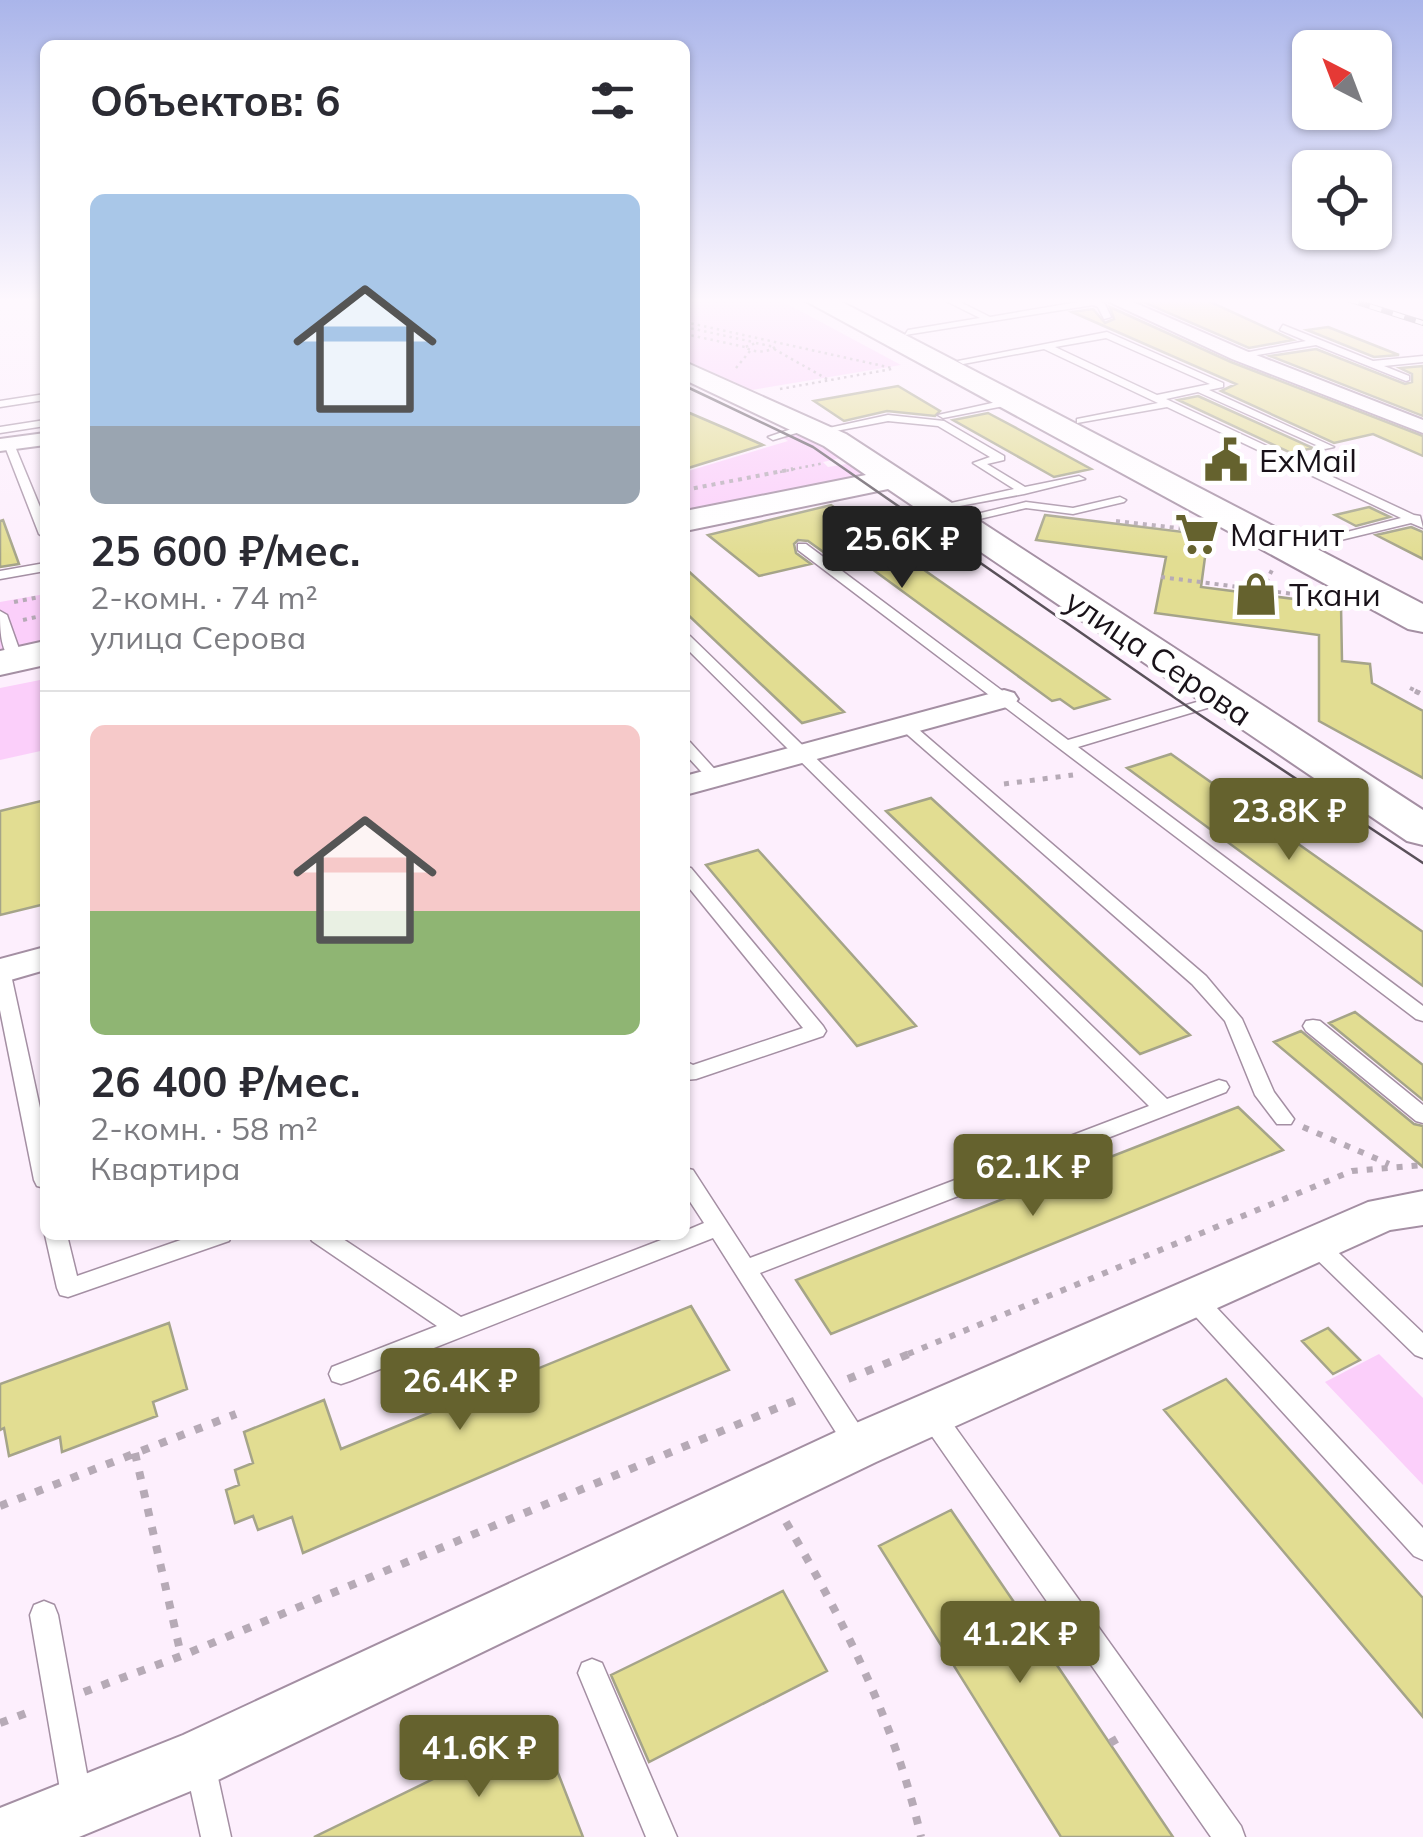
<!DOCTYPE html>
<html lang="ru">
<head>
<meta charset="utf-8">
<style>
  body { margin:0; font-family:Mulish,sans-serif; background:#f2f2f3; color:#2b2b33; height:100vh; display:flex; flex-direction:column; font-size:38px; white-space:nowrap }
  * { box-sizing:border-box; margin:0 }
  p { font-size:32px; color:#7c7c81 }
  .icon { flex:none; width:55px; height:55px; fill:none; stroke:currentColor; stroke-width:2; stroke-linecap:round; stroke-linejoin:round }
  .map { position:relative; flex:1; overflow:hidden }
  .drawer { position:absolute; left:40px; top:40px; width:650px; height:1200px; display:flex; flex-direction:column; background:#fff; border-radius:15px; box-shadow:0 2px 8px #0004 }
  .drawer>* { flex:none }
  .needle { width:65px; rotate:318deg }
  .controls { position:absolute; left:1292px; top:30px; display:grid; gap:20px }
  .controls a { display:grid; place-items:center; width:100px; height:100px; border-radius:15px; background:#fff; box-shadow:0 2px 8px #0004; font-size:50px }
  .price { position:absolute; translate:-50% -85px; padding:0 22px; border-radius:10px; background:#65622e; color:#fff; font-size:32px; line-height:65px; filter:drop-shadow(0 2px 5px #0008) }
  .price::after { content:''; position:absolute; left:50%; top:60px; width:30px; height:22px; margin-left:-15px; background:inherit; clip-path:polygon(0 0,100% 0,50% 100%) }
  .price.active { background:#222; color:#fff }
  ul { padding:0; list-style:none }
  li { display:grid; align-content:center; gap:20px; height:530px; padding:0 50px }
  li+li { border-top:2px solid #e1e1e2 }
  li span { display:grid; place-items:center; height:310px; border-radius:15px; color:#555 }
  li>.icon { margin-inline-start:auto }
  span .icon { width:180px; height:180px; fill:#fffc; stroke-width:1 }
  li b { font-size:42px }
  h2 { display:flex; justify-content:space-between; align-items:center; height:120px; padding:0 50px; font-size:42px }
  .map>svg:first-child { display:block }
  .green { fill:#fbcffa }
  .building { fill:#e2dd92; stroke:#a5a489; stroke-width:2.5 }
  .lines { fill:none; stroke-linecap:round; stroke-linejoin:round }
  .lane-casing { stroke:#a48fa3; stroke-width:3 }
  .street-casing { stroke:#a48fa3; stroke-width:4 }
  .secondary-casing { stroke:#a48fa3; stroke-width:4 }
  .primary-casing { stroke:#a48fa3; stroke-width:4 }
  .path-far4 { stroke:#b6aab6; stroke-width:2.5; stroke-dasharray:2.5 4; stroke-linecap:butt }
  .path-far3 { stroke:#b6aab6; stroke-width:4; stroke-dasharray:4 5; stroke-linecap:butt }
  .path-far2 { stroke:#b6aab6; stroke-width:5; stroke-dasharray:5 8; stroke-linecap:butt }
  .path-far1 { stroke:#b6aab6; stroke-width:6; stroke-dasharray:6 9; stroke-linecap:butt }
  .path { stroke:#b6aab6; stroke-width:8; stroke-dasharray:8 11; stroke-linecap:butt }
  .lane { fill:#fff; fill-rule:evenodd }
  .street { fill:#fff; fill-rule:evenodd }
  .secondary { fill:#fff; fill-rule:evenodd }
  .primary { fill:#fff; fill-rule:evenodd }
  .tram { stroke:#5a515a; stroke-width:2.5 }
  .rail-casing { stroke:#5a515a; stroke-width:6 }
  .rail { stroke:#fff; stroke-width:4; stroke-dasharray:12; stroke-linecap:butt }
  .labels { text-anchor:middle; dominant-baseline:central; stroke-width:10; stroke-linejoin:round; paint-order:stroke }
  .far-poi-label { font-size:32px; fill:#191219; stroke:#fff; text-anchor:start }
  .far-street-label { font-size:32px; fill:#191219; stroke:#fff }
</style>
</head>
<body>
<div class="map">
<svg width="1423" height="1837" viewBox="0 0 1423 1837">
  <rect width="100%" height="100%" fill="#fdeffd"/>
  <path class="green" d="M685,299H778L901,365L752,390L685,360Z
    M803,432L845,457L823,462L828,467L853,463L872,476L685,519V472L788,441L782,437Z
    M45,594V650L0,659V602Z
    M45,679V750L0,760V688Z
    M1379,1354L1423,1398V1485L1325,1382Z"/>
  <path class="building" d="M1153,299H1204L1293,340L1249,348L1141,301Z
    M1110,307L1231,362L1423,436V456L1373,434L1334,443L1221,391L1236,384L1072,312L1093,309L1105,323L1114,319Z
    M1328,327L1399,355L1374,357L1307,330Z
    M1316,349L1405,384L1412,382V374L1400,368L1423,366V416L1270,356Z
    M898,386L940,411L935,416L887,411L844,421L814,401Z
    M1198,396L1313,448L1291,453L1178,400Z
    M685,411L727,429L763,445L685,469Z
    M988,413L1018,429L1091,469L1054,477L953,420Z
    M831,505L864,528L1109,699L1074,709L1060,699L1052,701L853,555L833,559L808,541L798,540L794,544L796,553L811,564L759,576L708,535Z
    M1369,507L1390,517L1356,526L1335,515Z
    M1045,515L1208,535L1201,587L1341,605L1342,661L1370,664L1372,683L1423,711V778L1319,721V635L1155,613L1166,557L1036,540Z
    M3,520L19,564L0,567V521Z
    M1411,527L1423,532V559L1376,535Z
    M685,568L844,712L802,723L685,612Z
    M1171,754L1423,932V986L1127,768Z
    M931,798L1190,1035L1140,1054L886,811Z
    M45,800V904L0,915V811Z
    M758,850L916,1026L857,1046L706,865Z
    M1355,1012L1423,1065V1100L1329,1023Z
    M1301,1031L1414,1124L1423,1126V1167L1274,1042Z
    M1238,1107L1283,1150L831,1334L796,1280Z
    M691,1306L729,1370L303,1553L292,1517L258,1530L253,1516L235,1523L226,1490L239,1485L235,1470L253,1463L244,1432L324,1400L341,1449Z
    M169,1323L187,1389L153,1402L157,1416L62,1452L60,1437L9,1456L4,1428L0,1430V1384Z
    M1328,1328L1360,1360L1333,1374L1302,1341Z
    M1226,1379L1423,1598V1717L1164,1410Z
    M951,1510L1046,1649L1173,1837H1061L879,1546Z
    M783,1591L827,1671L649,1762L611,1675Z
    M540,1727L583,1837H314Z"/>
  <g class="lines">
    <g class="lane-casing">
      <path id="lane" d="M942,299H954L990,317L1096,299L1105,304L1111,317L1104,319L1098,307L1093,305L905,335L908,330L980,318Z
        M1283,325L1373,361L1423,356V362L1384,366L1409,376V380L1406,381L1316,345L1239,358L1234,355L1306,341L1280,330Z
        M1107,332L1223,383V387L1209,390L1334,447L1325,449L1198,392L1166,399L1414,515L1420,516L1423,528L1411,523L1316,546V540L1401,518L1167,407L1077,423V419L1158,403L1044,349L963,364L958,361ZM1106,338L1210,384L1157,395L1055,347Z
        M45,394V400L0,407V401Z
        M1010,399L1014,400V404L943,418L938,415Z
        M888,415L944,421L1004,456V460L987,464L1025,487L1079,476L1085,479L1024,494L933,511V507L1014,489L973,463L990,457L938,426L888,421L820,434L815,431Z
        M45,420V426L0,433V427Z
        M809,423L813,424V428L773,440L768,437Z
        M9,441L14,444L45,519V538L39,534L4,444Z
        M1120,497L1126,500L1124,502L1073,514L1026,508L954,525L948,521L1026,502L1073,508Z
        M798,544H806L1068,740L1217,696H1227V702L1078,747L1423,1006V1021L1416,1019L798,550Z
        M45,563V571L0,579V571Z
        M0,611L7,615L23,660L21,663L16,664C0,655 0,629 0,611Z
        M685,635L690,636L1167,1099L1219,1080L1226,1082L1229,1087L1226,1092L760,1273L867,1437L871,1445L867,1453L858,1456L849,1453L713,1238L350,1381L341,1384L332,1381L329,1374L332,1367L437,1326L312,1241L309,1235H337L461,1317L674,1235H685V1231L704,1223L685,1194V1168L693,1170L750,1258L1149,1106L685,647Z
        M906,722L911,723L1206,976L1242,1019L1274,1092L1294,1119L1291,1124H1277L1255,1095L1225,1021L1192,984L901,729L899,726Z
        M685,741L690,742L720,775L723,778L720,781H710L685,754Z
        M685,867L691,868L823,1026L826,1031L823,1036L696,1079L685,1080V1061L693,1065L803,1028L685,883Z
        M0,964L7,966L10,970L45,1131V1188L37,1186L34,1180L0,1010Z
        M1313,1020L1320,1021L1423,1105V1123L1416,1121L1306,1031L1303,1026L1306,1021Z
        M45,1235H67L77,1276L195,1235H232L229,1241L68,1297L60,1295L57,1288Z
        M1315,1235L1323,1238L1423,1333V1358L1415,1355L1307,1250L1304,1244L1307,1238Z
        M1193,1289L1201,1291L1423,1528V1560L1414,1556L1185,1305L1181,1298L1185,1291Z
        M931,1403L940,1406L1241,1826L1245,1837H1211L922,1422L919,1414L922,1406Z
        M44,1601L54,1605L58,1615L92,1801L88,1812L77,1816L66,1812L62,1801L30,1615L34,1605Z
        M592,1659L602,1663L677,1837H646L578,1673L582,1663Z
        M200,1749L211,1753L215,1764L231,1837H201L185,1764L189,1753Z"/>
    </g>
    <g class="street-casing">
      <path id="street" d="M1103,299H1126L1246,351L1423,420V433L1232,359Z
        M45,433V445L0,451V439Z
        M1004,690L1014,693L1018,699L1014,705L685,795V776Z
        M45,947V970L0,983V959Z
        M1423,1191V1225L1390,1230L876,1462L220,1779L79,1837H0V1808L183,1735L840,1430L1368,1202Z"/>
    </g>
    <g class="secondary-casing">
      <path id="secondary" d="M685,362L846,434L1423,810V845L1407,841L888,489L685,531V511L866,475L824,446L685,380Z
        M45,641V665L0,675V651Z"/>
    </g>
    <g class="primary-casing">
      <path id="primary" d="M802,299H836L1423,604V632L1408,629Z"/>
    </g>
    <path class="path-far4" d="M685,322L892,368
      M685,327L753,342
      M685,334L745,347
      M756,343L775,347C767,353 753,353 745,347Z
      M774,349L827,379
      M736,368L750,351
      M780,389L892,369
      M780,472L824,463"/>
    <path class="path-far3" d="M685,490L793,469
      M1116,521L1195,530
      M1161,577L1317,597
      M1262,590L1272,570
      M14,602L45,596
      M23,620L45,615
      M1410,688L1420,693"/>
    <path class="path-far2" d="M1415,691L1423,695
      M1004,784L1073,775"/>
    <path class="path-far1" d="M1303,1127L1389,1164
      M908,1354L1352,1171L1423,1165"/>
    <path class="path" d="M848,1379L914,1352
      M135,1453L181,1655
      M0,1506L236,1414
      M786,1522C845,1623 895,1723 921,1837
      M1046,1649L1060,1640
      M84,1692L181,1656L801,1398
      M0,1723L32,1711
      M1110,1743L1124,1735"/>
    <use href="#lane" class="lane"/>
    <use href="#street" class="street"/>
    <use href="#secondary" class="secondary"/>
    <use href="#primary" class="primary"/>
    <path class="tram" d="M685,386L813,447L1191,709L1423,863"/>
    <g class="rail-casing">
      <path id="rail" d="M1347,299L1423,323"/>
    </g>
    <use href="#rail" class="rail"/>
  </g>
  <linearGradient id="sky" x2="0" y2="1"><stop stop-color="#aab5ea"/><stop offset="0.54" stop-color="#fef8fe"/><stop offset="1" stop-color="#fef8fe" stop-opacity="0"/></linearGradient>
  <rect width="1423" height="557" fill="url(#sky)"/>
  <defs>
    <g id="civic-bare" transform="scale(3.45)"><path d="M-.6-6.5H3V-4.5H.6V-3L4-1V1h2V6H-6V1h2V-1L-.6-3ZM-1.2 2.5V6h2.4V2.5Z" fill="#65622e" stroke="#fff" stroke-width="2.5" paint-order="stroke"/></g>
    <g id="supermarket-bare" transform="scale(3.45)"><path d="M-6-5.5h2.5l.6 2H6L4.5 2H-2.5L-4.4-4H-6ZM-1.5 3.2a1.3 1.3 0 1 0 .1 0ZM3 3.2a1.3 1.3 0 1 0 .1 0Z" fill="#65622e" stroke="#fff" stroke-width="2.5" paint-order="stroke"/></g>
    <g id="shop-bare" transform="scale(3.45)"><path d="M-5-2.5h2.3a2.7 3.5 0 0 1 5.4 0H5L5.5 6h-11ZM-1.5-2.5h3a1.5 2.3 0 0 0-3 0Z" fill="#65622e" stroke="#fff" stroke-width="2.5" paint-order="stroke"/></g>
  </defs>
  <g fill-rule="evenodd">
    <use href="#civic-bare" x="1226" y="460"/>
    <use href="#supermarket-bare" x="1197" y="534"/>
    <use href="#shop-bare" x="1256" y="594"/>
  </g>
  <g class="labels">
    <g class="far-poi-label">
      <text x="1259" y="460">ExMail</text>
      <text x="1230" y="534">Магнит</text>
      <text x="1289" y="594">Ткани</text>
    </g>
    <g class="far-street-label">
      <text transform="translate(1159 657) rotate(34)">улица Серова</text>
    </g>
  </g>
</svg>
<div class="controls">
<a><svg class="needle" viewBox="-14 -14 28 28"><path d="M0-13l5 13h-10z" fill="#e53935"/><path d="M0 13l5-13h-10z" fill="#7c7c81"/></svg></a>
<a><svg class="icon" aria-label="locate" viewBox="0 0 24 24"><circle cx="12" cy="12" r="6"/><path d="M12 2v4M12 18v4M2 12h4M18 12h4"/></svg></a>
</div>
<b class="price active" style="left:902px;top:591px">25.6K ₽</b>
<b class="price" style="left:1289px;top:863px">23.8K ₽</b>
<b class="price" style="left:1033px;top:1219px">62.1K ₽</b>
<b class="price" style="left:460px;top:1433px">26.4K ₽</b>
<b class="price" style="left:1020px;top:1686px">41.2K ₽</b>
<b class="price" style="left:479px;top:1800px">41.6K ₽</b>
<section class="drawer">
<h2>Объектов: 6<svg class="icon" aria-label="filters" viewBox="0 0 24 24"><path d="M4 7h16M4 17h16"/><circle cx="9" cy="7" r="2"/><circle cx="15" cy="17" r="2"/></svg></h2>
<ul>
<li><span style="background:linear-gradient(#a9c7e8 75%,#9aa5b1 0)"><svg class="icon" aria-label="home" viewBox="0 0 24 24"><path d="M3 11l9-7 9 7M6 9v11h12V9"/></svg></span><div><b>25 600 ₽/мес.</b><p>2-комн. · 74 m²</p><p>улица Серова</p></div></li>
<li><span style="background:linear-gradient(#f6c9c9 60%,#8fb573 0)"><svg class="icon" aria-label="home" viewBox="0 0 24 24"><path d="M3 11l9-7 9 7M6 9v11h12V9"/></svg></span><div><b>26 400 ₽/мес.</b><p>2-комн. · 58 m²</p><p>Квартира</p></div></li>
</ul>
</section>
</div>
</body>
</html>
